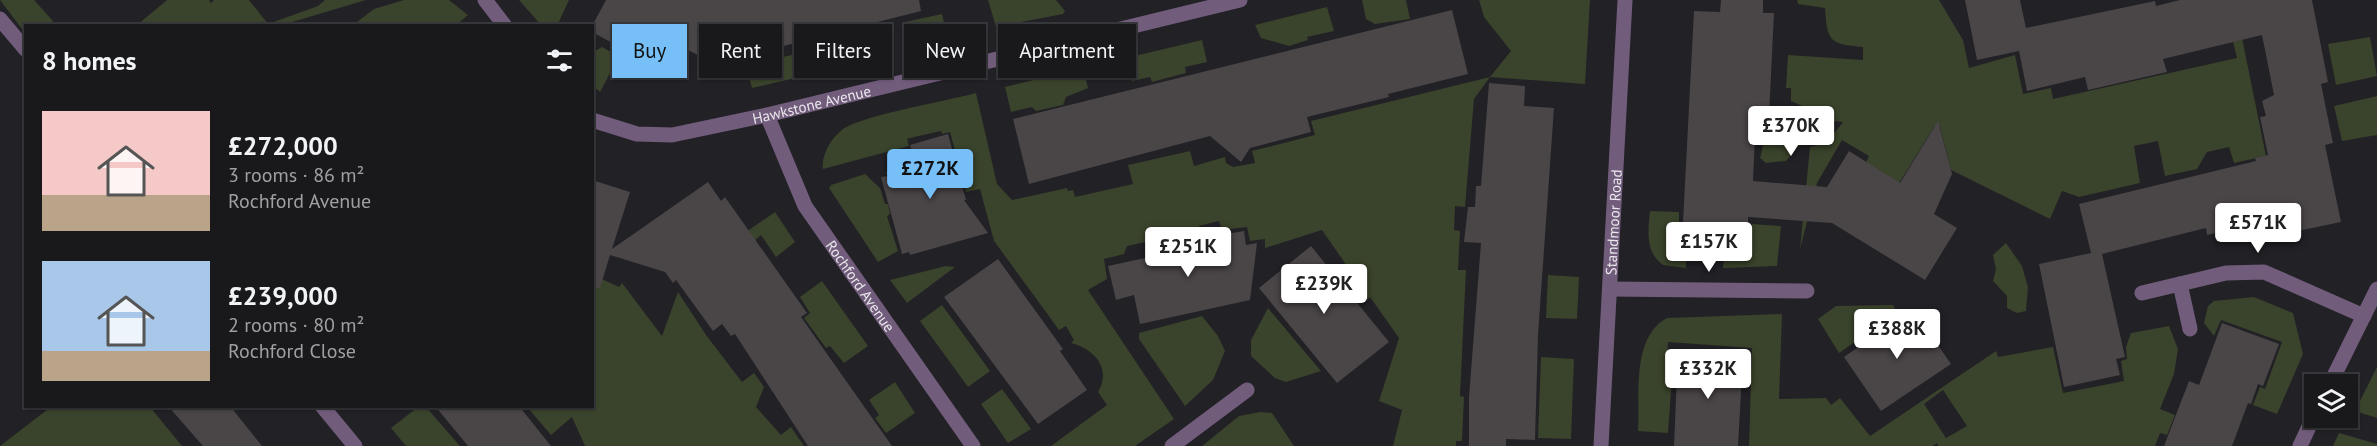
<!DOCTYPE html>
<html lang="en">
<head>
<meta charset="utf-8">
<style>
  body { margin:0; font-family:"PT Sans",sans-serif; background:#262629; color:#f1f3f6; height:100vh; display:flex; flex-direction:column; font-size:22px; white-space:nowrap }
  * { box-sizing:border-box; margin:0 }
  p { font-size:20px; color:#9fa0a3 }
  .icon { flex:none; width:33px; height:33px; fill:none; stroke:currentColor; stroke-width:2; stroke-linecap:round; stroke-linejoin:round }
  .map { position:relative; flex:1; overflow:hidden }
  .details { position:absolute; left:24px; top:24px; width:570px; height:384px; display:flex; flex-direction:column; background:#19191c; border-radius:0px; box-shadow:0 2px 4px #0004,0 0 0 2px #37383b }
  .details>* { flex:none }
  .hud { position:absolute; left:612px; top:24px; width:570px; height:54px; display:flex; gap:12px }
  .buttons { position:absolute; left:2304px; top:374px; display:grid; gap:12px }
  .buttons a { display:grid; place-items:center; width:54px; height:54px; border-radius:0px; background:#19191c; box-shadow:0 2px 4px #0004,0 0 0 2px #37383b; font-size:30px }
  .price { position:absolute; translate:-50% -51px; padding:0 14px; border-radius:6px; background:#fff; color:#222; font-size:20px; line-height:39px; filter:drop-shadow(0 2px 3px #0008) }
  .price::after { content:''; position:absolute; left:50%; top:36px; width:18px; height:14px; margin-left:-9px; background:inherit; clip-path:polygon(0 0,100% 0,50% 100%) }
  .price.selected { background:#76c0f7; color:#111 }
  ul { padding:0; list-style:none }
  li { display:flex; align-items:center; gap:18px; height:150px; padding:0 18px }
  li span { display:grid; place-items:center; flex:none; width:168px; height:120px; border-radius:0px; color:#555 }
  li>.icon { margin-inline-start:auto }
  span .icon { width:72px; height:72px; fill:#fffc; stroke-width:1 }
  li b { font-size:26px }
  h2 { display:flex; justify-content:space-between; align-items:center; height:72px; padding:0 18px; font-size:26px }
  .chip { padding:0 21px; border-radius:0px; background:#19191c; box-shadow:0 2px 4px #0004,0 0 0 2px #37383b; font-size:21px; line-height:54px }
  .chip.selected { background:#76c0f7; color:#111 }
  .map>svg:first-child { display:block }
  .green { fill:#3a432b; fill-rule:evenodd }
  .building { fill:#4a4547 }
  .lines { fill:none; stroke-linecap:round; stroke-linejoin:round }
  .street { stroke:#725c7c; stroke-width:15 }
  .labels { text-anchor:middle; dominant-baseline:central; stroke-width:4.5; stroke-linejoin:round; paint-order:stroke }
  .street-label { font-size:15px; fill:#e8e8eb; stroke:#18181c }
</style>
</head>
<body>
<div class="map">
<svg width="2377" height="446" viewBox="0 0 2377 446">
  <rect width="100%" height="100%" fill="#212126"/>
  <path class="green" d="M0,0H34L53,21L47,25L26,26L25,33Z
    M167,0H209L211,3L214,0H249L268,24L318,6L325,0H366L282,25H137Z
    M404,0H449L468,15L456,25H353L374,9Z
    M519,0H569L557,26L541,25Z
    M988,0H1056L1065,11L1063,14L996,27Z
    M1362,0H1406L1410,19L1375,24L1366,19Z
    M1479,0H1590L1585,84L1490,77L1474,99L1465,207L1455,206L1454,230L1460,231L1458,270H1466L1460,396L1464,397L1462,441H1456V446H1393L1402,410L1379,401L1399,338L1370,297L1365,302L1345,276L1349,269L1322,230L1265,248V239L1250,241L1247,227L1222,230L1219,221L1199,226L1203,241L1166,248L1164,240L1158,234L1149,236L1146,242L1127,246L1124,254L1104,259L1107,279L1088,290L1174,419L1135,446H1051L1107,405L1098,392C1112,368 1094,349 1071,343L1074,340L1066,326L1059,330L994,241L980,189L966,192L950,132L942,134L941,131L910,138L907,139L909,146L823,169C821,155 831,138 843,129C864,115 947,101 976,93L997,184L1012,200L1067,188L1068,191L1073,190L1075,197L1133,184L1128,165L1190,151L1194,166L1225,157L1226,163L1233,167L1255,163L1252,151L1315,135L1311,121L1490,77L1511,51L1484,17Z
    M1797,0H1939L1963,40L1969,68L2015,55L2023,94L2051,88L2053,99L2237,58L2223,0L2242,38L2266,156L2234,163L2229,147L2207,152L2197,169L2165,176L2158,141L2134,146L2140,183L2079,197L2062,191L2050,219L1951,170L1940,127H1934L1898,185L1865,164L1869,156L1842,140L1817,183L1800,249L1810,147C1827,143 1833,135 1843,122L1813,119L1811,141L1800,145L1786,161L1766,163L1760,158L1766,133L1783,116L1813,119L1814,111L1791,101V88H1786L1788,55L1863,60V47C1830,44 1827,42 1825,8L1798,4Z
    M1327,7L1334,31L1307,37L1308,40L1289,46L1261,38L1255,25Z
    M942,14L948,40L911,49L905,22Z
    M2370,37L2377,76L2336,85L2328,44Z
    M1202,40L1207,62L1185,67L1186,73L1152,82L1150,77L1132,81L1126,58Z
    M602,47L613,53L617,60L600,92L593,86V52Z
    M826,48L832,59L830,70L752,88L749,77L763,61Z
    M1083,68L1088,88L1066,97L1063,105L1036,111L1032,107L1011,112L1005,87Z
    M2377,96V135L2342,141L2334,106Z
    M865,174L880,188L885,204H888L890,214L887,216L898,251L878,262L829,188L831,185Z
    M1650,211L1679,212V241L1686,242V268L1663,265C1645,252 1648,231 1650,211Z
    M775,212L795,242L776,257L761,235L753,242L746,232Z
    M1752,224L1781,226L1777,266L1723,268L1724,247H1751Z
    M2006,243L2022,266L2028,287L2026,311L2017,313L2007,308V296L1993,281L1996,269L1993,255Z
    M946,266L955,267L907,303L890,280Z
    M593,275L619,287L622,283L662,336L678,292L706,335L742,382L754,373L764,387L756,407L781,435L791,427L804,446H585L572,417L551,435L527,407L592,406Z
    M1548,275L1579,277L1577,319L1546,318Z
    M822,281L868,346L844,363L830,346L826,348L804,318L810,313L800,297Z
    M2254,297L2293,313L2303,354L2277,414L2253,405L2260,387L2265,389L2282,342L2221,320L2214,336L2204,323L2208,306L2214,301Z
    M942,305L990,371L968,387L920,321Z
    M1893,305L1895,308L1884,316L1886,320L1839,353L1818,319L1836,306Z
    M1268,308L1321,371L1286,382L1275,378L1251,356V340Z
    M1782,314L1779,399L1826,398L1831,405L1840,398L1870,436L1996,351L1998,357L2053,347L2063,393L2124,381L2121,361L2127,359L2126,347L2131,333L2169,326L2178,349L2174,374L2160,409L2175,415L2167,435L2160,433L2155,446H1938V443L1932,446H1749L1752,348L1668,342L1666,377H1672L1668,433L1638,431C1640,396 1631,337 1667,318ZM1943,390L1967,426L1946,438L1924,404Z
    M1202,316L1218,336L1225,351L1213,380L1185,406L1139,339V333Z
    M1541,357L1574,359L1571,439L1538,438Z
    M2377,367V418L2355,411Z
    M895,382L915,413L886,433L875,418L879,415L869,400Z
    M1002,389L1031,429L1008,443L981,404Z
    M52,406L150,407L182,446H0Z
    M418,407H426L460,446H406L391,428Z
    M1260,412L1272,413L1294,446H1202L1239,416Z
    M2339,433L2377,444V446H2333Z"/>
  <path class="building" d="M606,0H919L921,11L744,56L743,52L706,59L676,44L663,70L592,32V26Z
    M1721,0H1763V13H1774L1769,116L1756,115L1753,181L1827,187L1849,151L1900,183L1938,121L1952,174L1934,214L1957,228L1925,280L1832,223L1748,217V243L1682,241L1694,11L1720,12Z
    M1965,0H2020L2026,28L2155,1L2156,6L2180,0H2312L2328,82L2321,84L2333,143L2325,145L2341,222L2288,233L2285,218L2207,235L2206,228L2102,254L2125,357L2116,359L2120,375L2064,387L2039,264L2091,253L2079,204L2256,161L2255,158L2268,155L2260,117L2266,116L2262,101L2274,95L2262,35L2163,59L2167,72L2088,90L2085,77L2027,91L2019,51L1977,60Z
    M1452,10L1468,74L1388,94L1389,97L1307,117L1311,132L1250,148L1241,162L1210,136L1029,184L1013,119Z
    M1489,83L1525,86L1524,106L1554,108L1538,335L1535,440L1506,439V446H1469V397L1481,243L1464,242L1468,207H1475L1476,186H1481Z
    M948,134L966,200H964L988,233L910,255L909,252L902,254L881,177L888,176L886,172L915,163L910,145Z
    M592,180L630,192L612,249L708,182L721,201L725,197L807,313L801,317L892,446H808L735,334L731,336L722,324L713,331L676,280L673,283L665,272L610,255L600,288L592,287Z
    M1244,231L1246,245L1257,243L1250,300L1140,324L1134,295L1116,300L1108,266L1210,244L1209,237Z
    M1311,246L1389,342L1337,383L1259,288Z
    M998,259L1063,349L1060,351L1087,390L1038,424L944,297Z
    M1913,309L1951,364L1881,411L1844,357Z
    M2222,323L2279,344L2263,386L2258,384L2251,404L2248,403L2232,446H2164L2189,381L2199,385Z
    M1678,352L1743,356L1738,446H1674Z
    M168,406H230L262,446H203Z
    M435,406H519L551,446H468Z"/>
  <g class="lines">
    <g class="street">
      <path d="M485,0L505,26"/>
      <path d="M0,19L26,50"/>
      <path id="s1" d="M767,115L805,206L973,446"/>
      <path id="s2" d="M592,120L637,134L672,135L767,115L1240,0"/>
      <path d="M2180,284L2190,329"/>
      <path d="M1610,289L1807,291"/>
      <path d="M2142,293L2226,273L2264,272L2364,316"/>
      <path d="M2330,384L2377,289"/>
      <path d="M322,406L355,446"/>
      <path d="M1172,446L1247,390"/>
      <path id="s3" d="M1601,446L1625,0"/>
      <path d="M2300,446L2314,416"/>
    </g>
  </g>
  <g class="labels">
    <g class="street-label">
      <text stroke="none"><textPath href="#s2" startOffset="225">Hawkstone Avenue</textPath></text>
      <text stroke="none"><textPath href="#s3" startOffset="224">Standmoor Road</textPath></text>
      <text stroke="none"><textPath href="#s1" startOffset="196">Rochford Avenue</textPath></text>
    </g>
  </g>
</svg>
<div class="buttons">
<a><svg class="icon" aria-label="layers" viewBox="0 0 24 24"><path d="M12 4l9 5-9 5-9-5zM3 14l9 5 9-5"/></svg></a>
</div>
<b class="price" style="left:1791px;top:157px">£370K</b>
<b class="price selected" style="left:930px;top:200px">£272K</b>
<b class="price" style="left:2258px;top:254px">£571K</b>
<b class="price" style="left:1709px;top:273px">£157K</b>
<b class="price" style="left:1188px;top:278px">£251K</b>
<b class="price" style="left:1324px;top:315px">£239K</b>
<b class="price" style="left:1897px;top:360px">£388K</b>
<b class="price" style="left:1708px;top:400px">£332K</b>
<div class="hud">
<a class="chip selected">Buy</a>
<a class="chip">Rent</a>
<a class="chip">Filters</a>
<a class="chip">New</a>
<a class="chip">Apartment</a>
</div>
<section class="details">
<h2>8 homes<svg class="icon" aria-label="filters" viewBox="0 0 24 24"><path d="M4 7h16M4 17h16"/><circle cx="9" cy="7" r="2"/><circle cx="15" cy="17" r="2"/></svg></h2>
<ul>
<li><span style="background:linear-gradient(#f6c9c9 70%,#b9a48a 0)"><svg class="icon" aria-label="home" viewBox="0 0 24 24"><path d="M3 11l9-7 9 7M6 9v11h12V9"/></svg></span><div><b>£272,000</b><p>3 rooms · 86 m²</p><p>Rochford Avenue</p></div></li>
<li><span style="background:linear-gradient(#a9c7e8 75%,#b9a48a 0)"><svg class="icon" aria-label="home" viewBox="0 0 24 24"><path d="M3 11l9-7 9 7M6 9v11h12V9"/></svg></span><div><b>£239,000</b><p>2 rooms · 80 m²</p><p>Rochford Close</p></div></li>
</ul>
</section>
</div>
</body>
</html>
